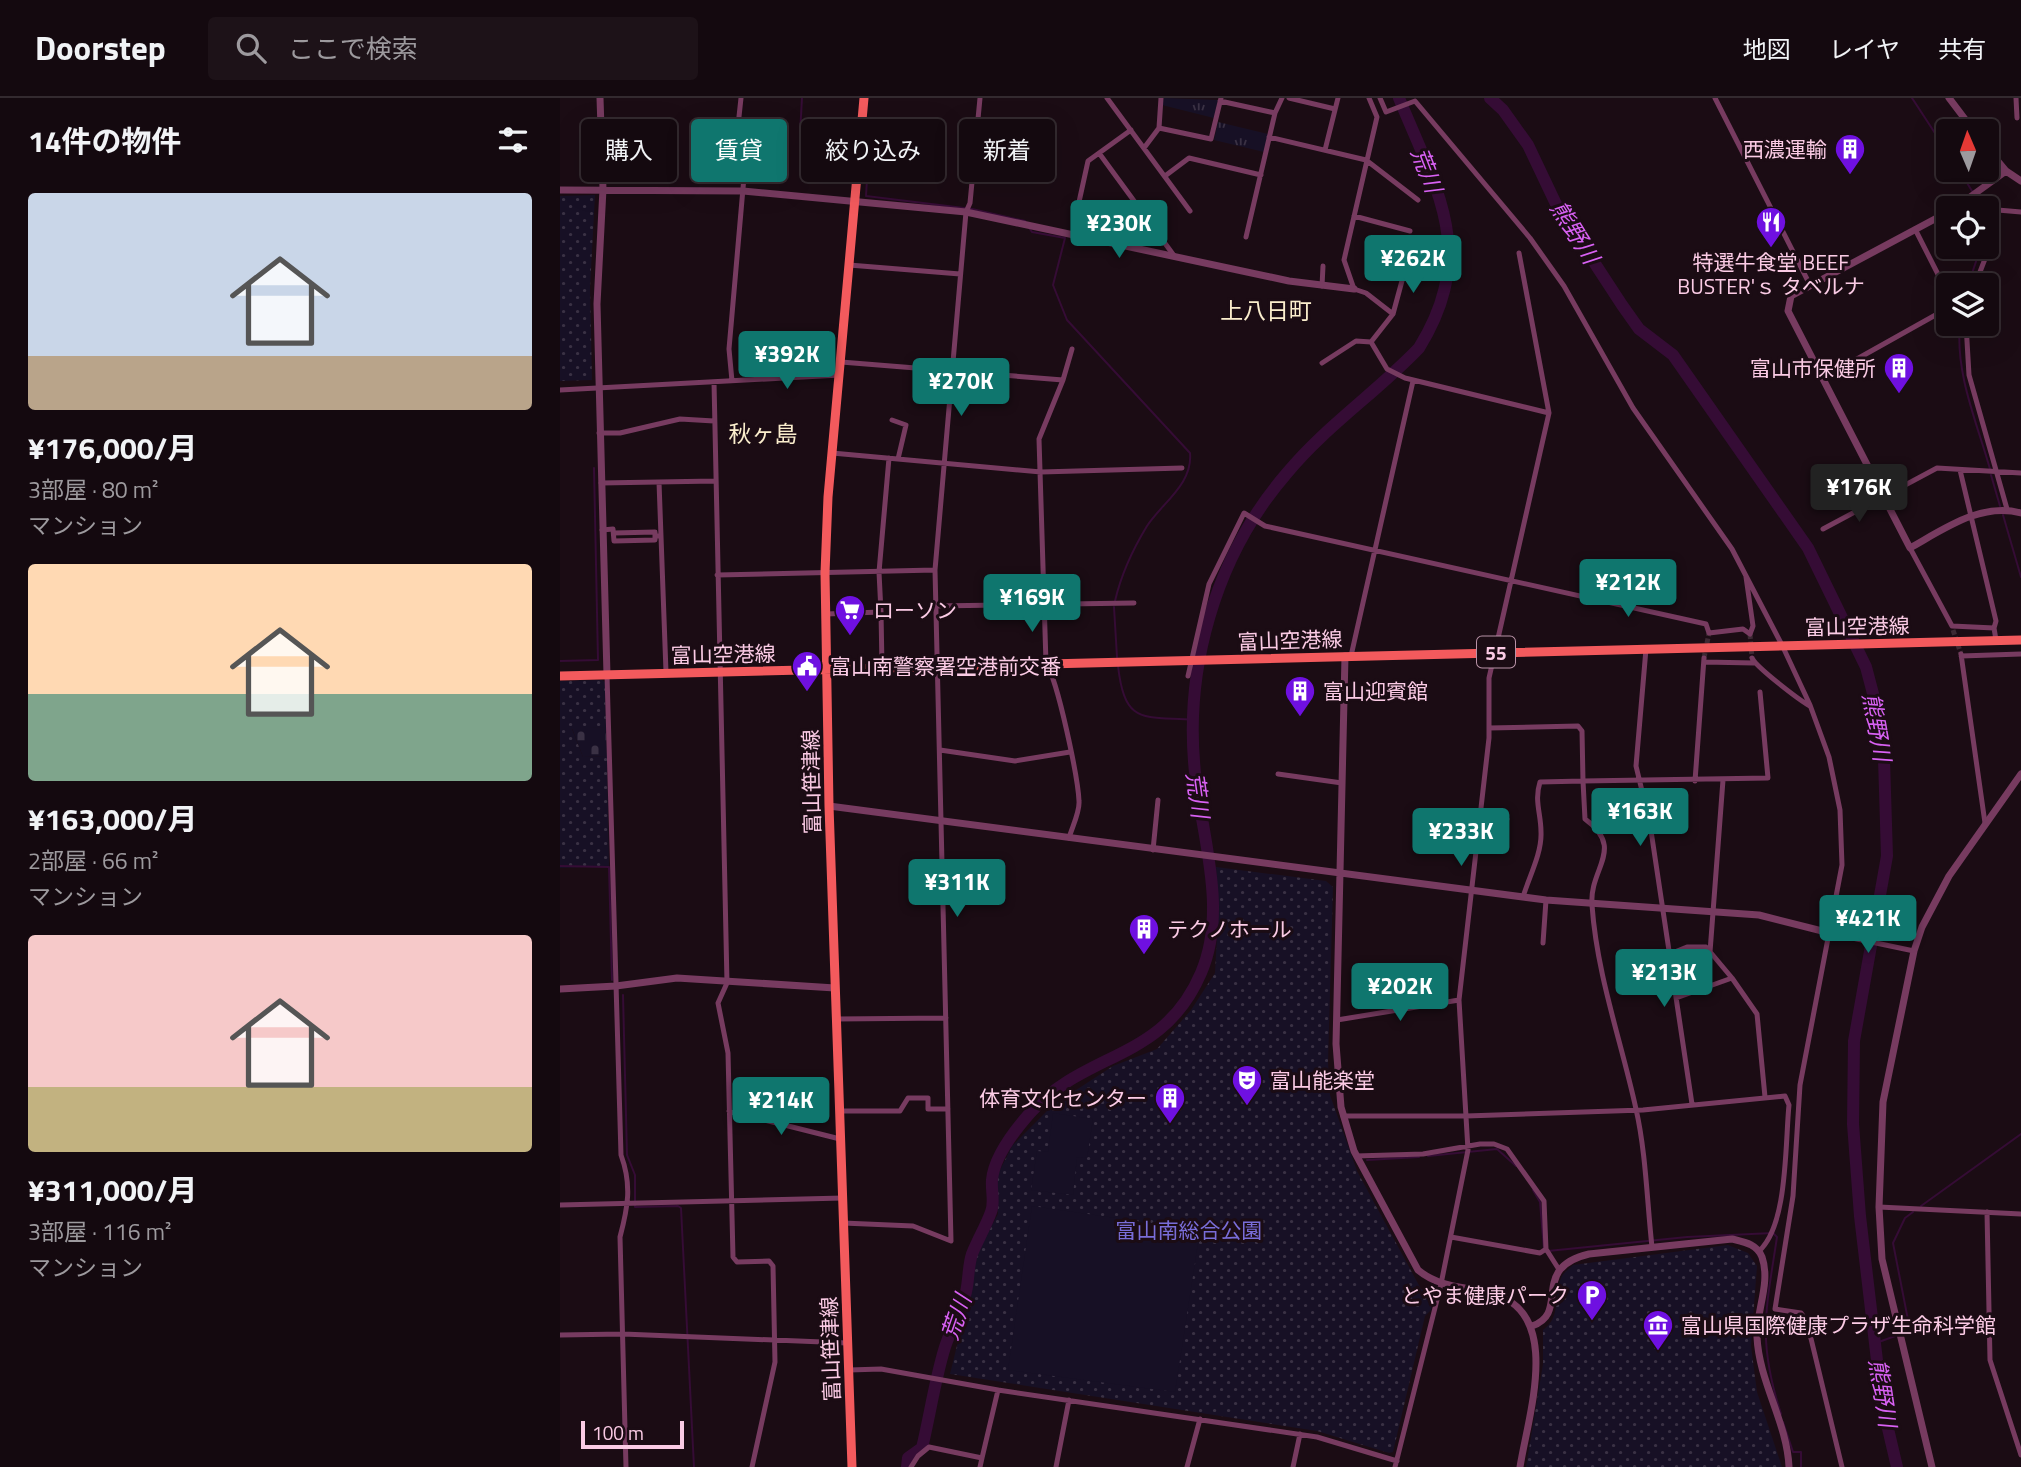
<!DOCTYPE html>
<html lang="ja">
<head>
<meta charset="utf-8">
<style>
  body { margin:0; font-family:"Titillium Web","Noto Sans JP",sans-serif; background:#1d1218; color:#f1f3f6; height:100vh; display:flex; flex-direction:column; font-size:26px; white-space:nowrap }
  * { box-sizing:border-box; margin:0 }
  p { font-size:23px; color:#9d9a9e }
  .icon { flex:none; width:38px; height:38px; fill:none; stroke:currentColor; stroke-width:2; stroke-linecap:round; stroke-linejoin:round }
  .map { position:relative; flex:1; overflow:hidden }
  .sheet { display:flex; flex-direction:column; background:#14090f; width:560px }
  .sheet>* { flex:none }
  .banner { position:absolute; left:21px; top:21px; width:665px; height:63px; display:flex; gap:14px }
  .needle { width:46px; rotate:358deg }
  .buttons { position:absolute; left:1376px; top:21px; display:grid; gap:14px }
  .buttons a { display:grid; place-items:center; width:63px; height:63px; border-radius:7px; background:#14090f; box-shadow:0 7px 28px #0002,0 0 0 2px #332a2f; font-size:35px }
  .scale { position:absolute; left:21px; bottom:18px; width:103px; box-sizing:border-box; padding-left:7px; border:4px solid #fbcbe5; border-top:0; font-size:19px; line-height:24px; white-space:nowrap; color:#fbcbe5; -webkit-text-stroke:5px #1b0c14; paint-order:stroke }
  .price { position:absolute; translate:-50% -60px; padding:0 16px; border-radius:7px; background:#0f766e; color:#fff; font-size:23px; line-height:46px; filter:drop-shadow(0 2px 4px #0008) }
  .price::after { content:''; position:absolute; left:50%; top:42px; width:21px; height:16px; margin-left:-10px; background:inherit; clip-path:polygon(0 0,100% 0,50% 100%) }
  .price.on { background:#222; color:#fff }
  ul { padding:0; list-style:none }
  li { display:grid; align-content:center; gap:14px; height:371px; padding:0 28px }
  li span { display:grid; place-items:center; height:217px; border-radius:7px; color:#555 }
  li>.icon { margin-inline-start:auto }
  span .icon { width:126px; height:126px; fill:#fffc; stroke-width:1 }
  li b { font-size:30px }
  h2 { display:flex; justify-content:space-between; align-items:center; height:84px; padding:0 28px; font-size:30px }
  .pill { padding:0 24px; border-radius:7px; background:#14090f; box-shadow:0 7px 28px #0002,0 0 0 2px #332a2f; font-size:24px; line-height:63px }
  .pill.on { background:#0f766e; color:#fff }
  header { display:flex; align-items:center; gap:42px; box-sizing:border-box; height:98px; padding:0 35px; background:#14090f; border-bottom:2px solid #332a2f }
  header strong { font-size:33px }
  nav { display:flex; gap:38px; margin-inline-start:auto; font-size:24px }
  .search { width:490px; height:63px; background:#1d1218; display:flex; align-items:center; gap:18px; box-sizing:border-box; padding:0 24px; border-radius:7px; color:#9d9a9e; font-size:26px }
  main { display:flex; flex:1; min-height:0 }
  .map>svg:first-child { display:block }
  .grass { fill:url(#grass-tufts) }
  .cemetery { fill:url(#cemetery-stones) }
  .park { fill:url(#park-dots) }
  .pitch { fill:#171025 }
  .lines { fill:none; stroke-linecap:round; stroke-linejoin:round }
  .stream { stroke:#350c35; stroke-width:2 }
  .river { stroke:#350c35; stroke-width:12 }
  .minor-tunnel { stroke:#3d2933; stroke-width:5; stroke-dasharray:5 2.5; stroke-linecap:butt }
  .minor { stroke:#773b60; stroke-width:5 }
  .tertiary { stroke:#773b60; stroke-width:7 }
  .primary { stroke:#f35a5d; stroke-width:9 }
  .labels { text-anchor:middle; dominant-baseline:central; stroke-width:6; stroke-linejoin:round; paint-order:stroke }
  .shield { fill:#1b0c14; stroke:#b892a6; stroke-width:2 }
  .shield-label { font-size:19px; font-weight:bold; fill:#fbcbe5 }
  .poi-label { font-size:21px; fill:#fbcbe5; stroke:#1b0c14; text-anchor:start }
  .street-label { font-size:21px; fill:#fbcbe5; stroke:#1b0c14 }
  .park-label { font-size:21px; fill:#796dd8; stroke:#1b0c14 }
  .water-label { font-size:23px; font-style:italic; fill:#d861f3; stroke:#1b0c14 }
  .neighbourhood-label { font-size:23px; fill:#fbeecd; stroke:#1b0c14 }
</style>
</head>
<body>
<header>
<strong>Doorstep</strong>
<div class="search"><svg class="icon" aria-label="search" viewBox="0 0 24 24"><circle cx="10" cy="10" r="6"/><path d="M15 15l6 6"/></svg>ここで検索</div>
<nav><a>地図</a><a>レイヤ</a><a>共有</a></nav>
</header>
<main>
<section class="sheet">
<h2>14件の物件<svg class="icon" aria-label="filters" viewBox="0 0 24 24"><path d="M4 7h16M4 17h16"/><circle cx="9" cy="7" r="2"/><circle cx="15" cy="17" r="2"/></svg></h2>
<ul>
<li><span style="background:linear-gradient(#c9d6e8 75%,#b9a48a 0)"><svg class="icon" aria-label="home" viewBox="0 0 24 24"><path d="M3 11l9-7 9 7M6 9v11h12V9"/></svg></span><div><b>¥176,000/月</b><p>3部屋 · 80 m²</p><p>マンション</p></div></li>
<li><span style="background:linear-gradient(#ffd9b3 60%,#7fa58c 0)"><svg class="icon" aria-label="home" viewBox="0 0 24 24"><path d="M3 11l9-7 9 7M6 9v11h12V9"/></svg></span><div><b>¥163,000/月</b><p>2部屋 · 66 m²</p><p>マンション</p></div></li>
<li><span style="background:linear-gradient(#f6c9c9 70%,#c2b280 0)"><svg class="icon" aria-label="home" viewBox="0 0 24 24"><path d="M3 11l9-7 9 7M6 9v11h12V9"/></svg></span><div><b>¥311,000/月</b><p>3部屋 · 116 m²</p><p>マンション</p></div></li>
</ul>
</section>
<div class="map">
<svg width="1461" height="1369" viewBox="0 0 1461 1369">
  <defs>
    <pattern id="grass-tufts" width="24" height="20" patternUnits="userSpaceOnUse" patternTransform="scale(1.75)"><rect width="24" height="20" fill="#171025"/><path d="M3 7l-1-3M5 7V3M7 7l1-3M15 17l-1-3M17 17v-4M19 17l1-3" fill="none" stroke="#3a3144"/></pattern>
    <pattern id="cemetery-stones" width="16" height="16" patternUnits="userSpaceOnUse" patternTransform="scale(1.75)"><rect width="16" height="16" fill="#171025"/><path d="M2 7V4a2 2 0 0 1 4 0v3zM10 15v-3a2 2 0 0 1 4 0v3z" fill="#3a3144"/></pattern>
    <pattern id="park-dots" width="8" height="8" patternUnits="userSpaceOnUse" patternTransform="scale(1.75)"><rect width="8" height="8" fill="#171025"/><path d="M2 2h.1M6 6h.1" fill="none" stroke="#3a3144" stroke-width="1.8" stroke-linecap="round"/></pattern>
  </defs>
  <rect width="100%" height="100%" fill="#1b0c14"/>
  <path class="grass" d="M604,0L658,2L654,20L602,7Z
    M658,24L708,36L704,54L654,42Z"/>
  <path class="cemetery" d="M46,629L47,658L23,659L12,630Z"/>
  <path class="park" d="M35,97L30,190L32,282L0,283V98Z
    M42,582L45,584L46,629L12,631L23,659L47,658L49,768L0,770V583Z
    M656,769L766,783L773,789L768,965L770,997L797,1073L861,1191L875,1194L871,1212L865,1218L833,1354L829,1355L757,1333L390,1276L407,1207L413,1162L438,1116L434,1084L452,1048L493,1007L553,968L597,951L631,912L655,875L658,820Z
    M1168,1147L1188,1155L1197,1168L1191,1248L1197,1294L1222,1369H966L983,1266V1232C1002,1218 993,1199 1001,1180C1003,1175 1010,1170 1013,1167Z"/>
  <path class="pitch" d="M493,1015L533,1021L527,1060L517,1059L513,1097L471,1092L477,1053L488,1054Z
    M472,1108L640,1132L615,1294L448,1272Z"/>
  <g class="lines">
    <path class="stream" d="M242,0L240,36L297,45
      M1352,0L1388,55
      M303,46L309,48L306,98L412,111L465,123
      M1399,72L1412,93
      M1414,98L1419,110
      M470,131L472,134L505,140L493,187L507,222L630,355C633,386 602,405 587,428C573,451 561,477 555,503
      M1408,187L1421,149
      M1400,226C1395,275 1417,325 1430,371
      M1431,377L1440,408
      M1443,417L1461,479
      M554,509L557,559
      M0,563L38,562L34,370
      M558,568C565,627 582,618 633,622
      M0,768L49,769L52,882
      M63,897L67,1057L75,1077V1109L118,1108L121,1110L134,1369
      M868,1058L937,1051L956,1068
      M807,1062L859,1059
      M973,1092L980,1104L984,1151
      M1361,1108L1461,1036
      M988,1153L1127,1139L1213,1135L1217,1139C1206,1212 1197,1242 1221,1316
      M1343,1235L1350,1232L1333,1145L1345,1120L1353,1114
      M1316,1245L1338,1237
      M1223,1324L1233,1354H1241V1369"/>
    <path class="river" d="M930,0L943,12L968,47L996,106L1062,207L1079,231L1113,257L1248,450L1306,569L1316,607L1324,661L1327,758L1294,943L1293,1026L1300,1118L1322,1305L1337,1369
      M347,1369L348,1360L362,1350C370,1317 375,1281 385,1249C391,1230 401,1213 406,1194C409,1181 408,1168 412,1156C418,1141 426,1128 431,1114C435,1104 431,1093 432,1082C434,1059 455,1032 470,1015C526,952 603,964 641,875C667,815 644,745 636,683C622,574 655,458 727,375C766,328 817,294 859,250C918,154 877,93 839,0"/>
    <path class="minor-tunnel" d="M1393,532L1401,556
      M1190,536L1192,560
      M1144,560L1149,535"/>
    <path class="minor" d="M547,0L630,113
      M729,0L775,11
      M809,0L817,19L784,162L794,191L806,195L833,216L811,244
      M820,0L826,14L855,3L970,140L1004,188L1073,310L1172,451L1222,547L1250,607L1269,659L1280,712L1282,767L1240,987L1233,1098L1215,1211L1241,1215L1247,1224L1282,1369
      M1155,0L1250,187
      M1456,0L1457,20
      M660,3L715,15
      M599,30L651,41L661,0
      M571,32L528,63L519,104L584,118
      M709,39L806,62L858,102
      M584,50L599,30L601,0
      M765,52L778,0
      M539,55L615,159
      M605,78L629,60L701,77
      M1426,111L1461,114
      M794,118L850,133
      M1355,131L1388,196
      M686,139L715,15L722,0
      M289,167L400,176
      M1415,187L1428,153L1426,115
      M762,188L763,168
      M833,216L846,168
      M1406,226L1409,277L1447,411
      M811,244L827,271L845,280L989,315
      M281,264L503,282L479,341L486,565C498,583 518,680 519,703C520,714 512,729 509,740
      M762,265L796,243L811,244
      M1263,280L1388,210
      M503,282L512,251
      M172,283L169,251L188,33L178,28L181,0
      M154,284L167,885L158,905L168,955L173,1159L177,1164L209,1163L213,1168L215,1264L192,1369
      M0,292L280,277
      M332,322L346,327L338,361
      M39,335H60L120,321L154,323
      M272,355L481,374L622,370
      M1400,372L1436,523L1434,530
      M99,384L106,574
      M41,385L155,383
      M1263,431L1377,370L1461,375
      M42,432L53,431L54,443L95,442V438H101
      M54,435L95,434V438
      M1350,450L1392,528L1434,530L1436,542
      M157,477L375,472
      M375,508L574,505
      M321,514L319,474L329,360
      M266,516L321,514L322,569
      M1086,551L1076,668L1090,726L1132,1006
      M1401,556L1425,725
      M791,558L853,283
      M1401,558L1461,556
      M1192,560C1196,569 1239,602 1250,608
      M1144,564L1194,565
      M47,577L61,1057C72,1087 68,1109 60,1139L66,1369
      M628,578L649,486L684,415L705,428L1146,526L1149,535L1183,531L1190,536L1193,528L1186,479
      M929,630L1018,628L1022,633L1023,683L1208,680L1200,594
      M380,652L455,663L510,654
      M718,676L782,685
      M1135,683L1144,560
      M919,725L947,721
      M593,752L598,702
      M963,799C969,779 982,755 981,734C981,715 974,703 980,684L1023,683L1025,721C1066,751 1029,770 1032,807C1037,878 1061,942 1076,1011C1086,1055 1087,1104 1092,1149
      M1278,837L1354,853
      M983,845L986,802
      M1150,854L1163,682
      M1078,861L1090,864L1127,849H1146L1172,880
      M1116,900L1172,880L1197,916L1205,999
      M277,921L386,920
      M777,922L899,902
      M169,1013L280,1041
      M279,1013H340L348,1000H368V1011H388
      M783,1018H906L1083,1012L1225,998L1229,1007C1225,1046 1228,1127 1199,1153
      M796,1058L863,1056L920,1046H934L947,1051L984,1103L986,1151
      M0,1107L283,1100
      M1319,1109L1461,1116
      M1427,1114L1430,1262L1461,1357
      M283,1125L353,1128L391,1143L375,472L406,114L410,105L420,0
      M891,1139L980,1155L986,1151L998,1170
      M0,1237L63,1236L287,1245
      M289,1272L321,1271L438,1292L757,1339L837,1363
      M422,1360L438,1292
      M351,1369L358,1358L369,1349L422,1360L420,1369
      M496,1369L509,1302
      M627,1369L640,1321
      M733,1369L740,1336
      M835,1369L881,1186L908,1052L899,902L929,640V580L989,315L959,155"/>
    <path class="tertiary" d="M40,0L43,91L37,206L47,577
      M1389,0L1414,33
      M1426,49L1446,73L1461,83
      M0,92L183,93L406,114L729,183L794,191
      M1395,110L1446,73
      M1388,114L1231,198L1228,213L1350,450C1384,431 1421,404 1461,415
      M785,558L776,946L781,1009L794,1053L858,1172C881,1191 907,1188 934,1196C1003,1216 968,1318 960,1369
      M269,708L986,802L1199,817L1278,837
      M0,891L56,888L117,880L275,890
      M972,1228C1011,1215 969,1170 1029,1156L1172,1141C1184,1144 1197,1146 1202,1159C1211,1185 1196,1213 1197,1239C1199,1284 1227,1324 1229,1369
      M1372,1369L1322,1161L1319,1109L1323,1004L1354,853L1362,829L1389,778L1461,676"/>
    <path class="primary" d="M0,578L1461,542
      M292,1369L269,708L265,475L268,399L304,0"/>
  </g>
  <defs>
    <g id="building-pin" transform="scale(1.575)"><path d="M0 17L-7.5 6A9.5 9.5 0 1 1 7.5 6Z" fill="#6f10e1" stroke="#1b0c14"/><path d="M-4-6H4V6H1V3H-1V6H-4ZM-2.5-4.3h1.7v1.8h-1.7ZM.8-4.3h1.7v1.8H.8ZM-2.5-1h1.7V.8h-1.7ZM.8-1h1.7V.8H.8Z" fill="#fff"/></g>
    <g id="restaurant-pin" transform="scale(1.575)"><path d="M0 17L-7.5 6A9.5 9.5 0 1 1 7.5 6Z" fill="#6f10e1" stroke="#1b0c14"/><path d="M-5-6h1v4h1v-4h1v4h1v-4h1v5L-1.5 .5V6h-2V.5L-5-1ZM5-6V6H3V1.5H1.5Q1.5-4 5-6Z" fill="#fff"/></g>
    <g id="supermarket-pin" transform="scale(1.575)"><path d="M0 17L-7.5 6A9.5 9.5 0 1 1 7.5 6Z" fill="#6f10e1" stroke="#1b0c14"/><path d="M-6-5.5h2.5l.6 2H6L4.5 2H-2.5L-4.4-4H-6ZM-1.5 3.2a1.3 1.3 0 1 0 .1 0ZM3 3.2a1.3 1.3 0 1 0 .1 0Z" fill="#fff"/></g>
    <g id="civic-pin" transform="scale(1.575)"><path d="M0 17L-7.5 6A9.5 9.5 0 1 1 7.5 6Z" fill="#6f10e1" stroke="#1b0c14"/><path d="M-.6-6.5H3V-4.5H.6V-3L4-1V1h2V6H-6V1h2V-1L-.6-3ZM-1.2 2.5V6h2.4V2.5Z" fill="#fff"/></g>
    <g id="theatre-pin" transform="scale(1.575)"><path d="M0 17L-7.5 6A9.5 9.5 0 1 1 7.5 6Z" fill="#6f10e1" stroke="#1b0c14"/><path d="M-5-5.5Q0-4 5-5.5V0Q5 5 0 6Q-5 5-5 0ZM-3.3-2.5H-1v1.5H-3.3ZM1-2.5H3.3v1.5H1ZM-2.8 1Q0 5.5 2.8 1Z" fill="#fff"/></g>
    <g id="parking-pin" transform="scale(1.575)"><path d="M0 17L-7.5 6A9.5 9.5 0 1 1 7.5 6Z" fill="#6f10e1" stroke="#1b0c14"/><path d="M-3.5-5.5H1a3.5 3.5 0 0 1 0 7H-1V5.5H-3.5ZM-1-3.4V-.6H.8a1.4 1.4 0 0 0 0-2.8Z" fill="#fff"/></g>
    <g id="museum-pin" transform="scale(1.575)"><path d="M0 17L-7.5 6A9.5 9.5 0 1 1 7.5 6Z" fill="#6f10e1" stroke="#1b0c14"/><path d="M0-6L6-3V-2H-6V-3ZM-5-1h2V3h-2ZM-1-1h2V3h-2ZM3-1h2V3H3ZM-6 4H6V6H-6Z" fill="#fff"/></g>
  </defs>
  <g fill-rule="evenodd">
    <use href="#building-pin" x="1290" y="51"/>
    <use href="#restaurant-pin" x="1211" y="124"/>
    <use href="#building-pin" x="1339" y="270"/>
    <use href="#supermarket-pin" x="290" y="512"/>
    <use href="#civic-pin" x="247" y="568"/>
    <use href="#building-pin" x="740" y="593"/>
    <use href="#building-pin" x="584" y="831"/>
    <use href="#theatre-pin" x="687" y="982"/>
    <use href="#building-pin" x="610" y="1000"/>
    <use href="#parking-pin" x="1032" y="1197"/>
    <use href="#museum-pin" x="1098" y="1227"/>
  </g>
  <g class="labels">
    <rect class="shield" x="917" y="538.5" width="38" height="31" rx="5"/>
    <g class="shield-label">
      <text x="936" y="554">55</text>
    </g>
    <g class="poi-label">
      <text x="1267" y="51" text-anchor="end">西濃運輸</text>
      <text x="1211" y="164" text-anchor="middle">特選牛食堂 BEEF<tspan x="1211" dy="24">BUSTER'ｓ タベルナ</tspan></text>
      <text x="1316" y="270" text-anchor="end">富山市保健所</text>
      <text x="313" y="512">ローソン</text>
      <text x="270" y="568">富山南警察署空港前交番</text>
      <text x="763" y="593">富山迎賓館</text>
      <text x="607" y="831">テクノホール</text>
      <text x="710" y="982">富山能楽堂</text>
      <text x="587" y="1000" text-anchor="end">体育文化センター</text>
      <text x="1009" y="1197" text-anchor="end">とやま健康パーク</text>
      <text x="1121" y="1227">富山県国際健康プラザ生命科学館</text>
    </g>
    <g class="street-label">
      <text transform="translate(1297 528) rotate(-1)">富山空港線</text>
      <text transform="translate(730 542) rotate(-2)">富山空港線</text>
      <text transform="translate(163 556) rotate(-1)">富山空港線</text>
      <text transform="translate(251 684) rotate(-91)">富山笹津線</text>
      <text transform="translate(270 1251) rotate(-92)">富山笹津線</text>
    </g>
    <g class="park-label">
      <text x="629" y="1132">富山南総合公園</text>
    </g>
    <g class="water-label">
      <text transform="translate(867 72) rotate(69)">荒川</text>
      <text transform="translate(1015 134) rotate(58)">熊野川</text>
      <text transform="translate(1317 629) rotate(80)">熊野川</text>
      <text transform="translate(638 697) rotate(82)">荒川</text>
      <text transform="translate(396 1219) rotate(-71)">荒川</text>
      <text transform="translate(1323 1295) rotate(81)">熊野川</text>
    </g>
    <g class="neighbourhood-label">
      <text x="706" y="212">上八日町</text>
      <text x="203" y="335">秋ヶ島</text>
    </g>
  </g>
</svg>
<div class="buttons">
<a><svg class="needle" viewBox="-14 -14 28 28"><path d="M0-13l5 13h-10z" fill="#e53935"/><path d="M0 13l5-13h-10z" fill="#9d9a9e"/></svg></a>
<a><svg class="icon" aria-label="locate" viewBox="0 0 24 24"><circle cx="12" cy="12" r="6"/><path d="M12 2v4M12 18v4M2 12h4M18 12h4"/></svg></a>
<a><svg class="icon" aria-label="layers" viewBox="0 0 24 24"><path d="M12 4l9 5-9 5-9-5zM3 14l9 5 9-5"/></svg></a>
</div>
<div class="scale">100 m</div>
<b class="price" style="left:559px;top:162px">¥230K</b>
<b class="price" style="left:853px;top:197px">¥262K</b>
<b class="price" style="left:227px;top:293px">¥392K</b>
<b class="price" style="left:401px;top:320px">¥270K</b>
<b class="price on" style="left:1299px;top:426px">¥176K</b>
<b class="price" style="left:1068px;top:521px">¥212K</b>
<b class="price" style="left:472px;top:536px">¥169K</b>
<b class="price" style="left:1080px;top:750px">¥163K</b>
<b class="price" style="left:901px;top:770px">¥233K</b>
<b class="price" style="left:397px;top:821px">¥311K</b>
<b class="price" style="left:1308px;top:857px">¥421K</b>
<b class="price" style="left:1104px;top:911px">¥213K</b>
<b class="price" style="left:840px;top:925px">¥202K</b>
<b class="price" style="left:221px;top:1039px">¥214K</b>
<div class="banner">
<a class="pill">購入</a>
<a class="pill on">賃貸</a>
<a class="pill">絞り込み</a>
<a class="pill">新着</a>
</div>
</div>
</main>
</body>
</html>
